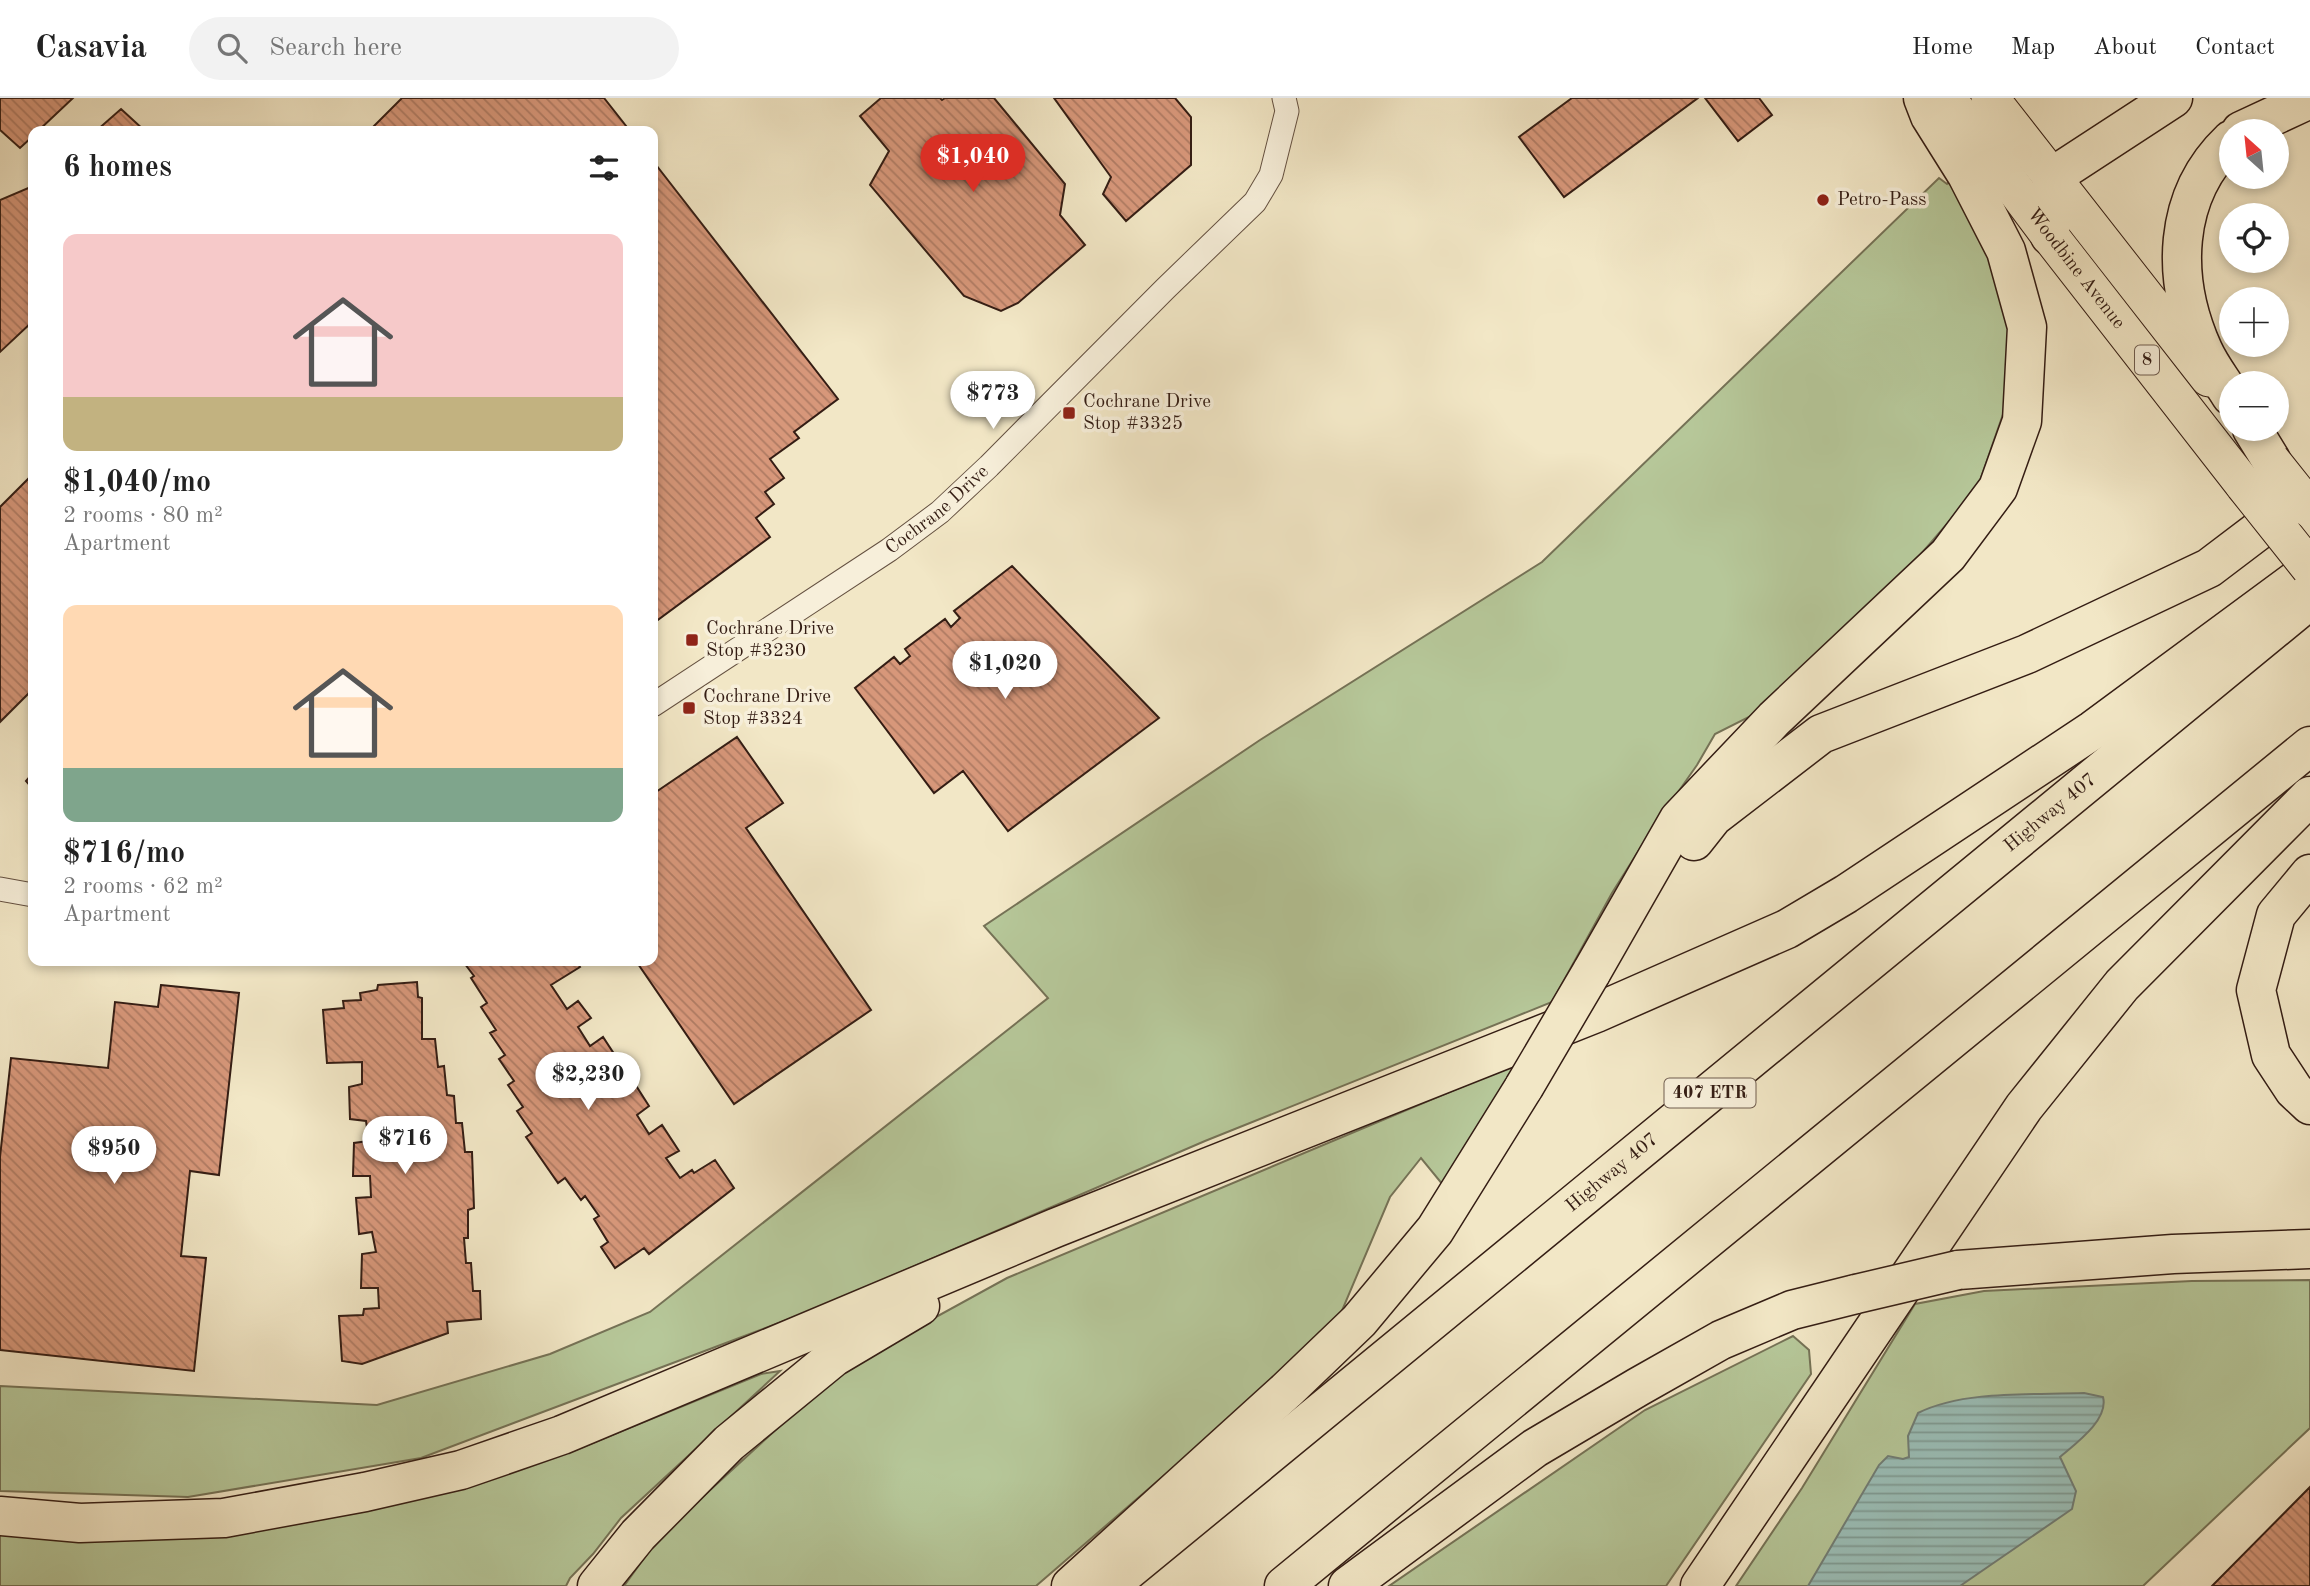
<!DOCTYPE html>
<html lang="en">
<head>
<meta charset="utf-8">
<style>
  body { margin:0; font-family:"Old Standard TT",serif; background:#f2f2f2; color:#222; height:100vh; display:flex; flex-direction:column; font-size:26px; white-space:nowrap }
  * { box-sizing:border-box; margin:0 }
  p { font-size:23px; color:#767676 }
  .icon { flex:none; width:38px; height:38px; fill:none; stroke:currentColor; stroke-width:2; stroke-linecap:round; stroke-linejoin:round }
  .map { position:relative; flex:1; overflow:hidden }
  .details { position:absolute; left:28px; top:28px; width:630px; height:840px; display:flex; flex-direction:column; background:#fff; border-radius:14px; box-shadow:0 4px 10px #0003 }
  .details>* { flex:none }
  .needle { width:46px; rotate:333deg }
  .fabs { position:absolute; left:2219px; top:21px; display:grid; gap:14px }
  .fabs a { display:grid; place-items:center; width:70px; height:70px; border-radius:50%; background:#fff; box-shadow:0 4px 10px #0003; font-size:35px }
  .price { position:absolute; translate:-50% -60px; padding:0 16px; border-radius:24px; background:#fff; color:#222; font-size:23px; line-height:46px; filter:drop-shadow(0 2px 4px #0008) }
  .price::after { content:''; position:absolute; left:50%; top:42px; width:21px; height:16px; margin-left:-10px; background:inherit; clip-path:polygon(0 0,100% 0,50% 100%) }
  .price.on { background:#d93025; color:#fff }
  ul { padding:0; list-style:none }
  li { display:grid; align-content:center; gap:14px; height:371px; padding:0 35px }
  li span { display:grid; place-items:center; height:217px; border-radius:14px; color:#555 }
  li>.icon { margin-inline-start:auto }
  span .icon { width:126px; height:126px; fill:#fffc; stroke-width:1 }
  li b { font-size:30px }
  h2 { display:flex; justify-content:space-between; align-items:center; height:84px; padding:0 35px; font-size:30px }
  header { display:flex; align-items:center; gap:42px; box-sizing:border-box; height:98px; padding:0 35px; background:#fff; border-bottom:2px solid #e0e0e0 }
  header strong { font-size:33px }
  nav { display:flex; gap:38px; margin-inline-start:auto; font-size:24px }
  .search { width:490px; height:63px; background:#f2f2f2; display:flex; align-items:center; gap:18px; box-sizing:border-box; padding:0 24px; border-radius:38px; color:#767676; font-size:26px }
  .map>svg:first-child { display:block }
  .green { fill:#b6c799; stroke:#757256; stroke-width:2 }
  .water { fill:url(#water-rules); stroke:#727e76; stroke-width:2 }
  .building { fill:url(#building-back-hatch); stroke:#341d14; stroke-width:2 }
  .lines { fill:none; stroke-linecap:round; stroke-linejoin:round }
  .minor-casing { stroke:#645040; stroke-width:25 }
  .primary-casing { stroke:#341d14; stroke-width:39 }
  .motorway-casing { stroke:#341d14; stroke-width:41 }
  .minor { stroke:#f7efda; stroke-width:23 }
  .primary { stroke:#f2e7c6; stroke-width:37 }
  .motorway { stroke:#f2e7c6; stroke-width:38 }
  .primary-bridge-casing { stroke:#341d14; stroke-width:39; stroke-linecap:butt }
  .motorway-bridge-casing { stroke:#341d14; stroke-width:41; stroke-linecap:butt }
  .primary-bridge { stroke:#f2e7c6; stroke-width:37 }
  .motorway-bridge { stroke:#f2e7c6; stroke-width:38 }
  .poi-dot { fill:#8f2418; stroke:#f7efda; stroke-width:2.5 }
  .labels { text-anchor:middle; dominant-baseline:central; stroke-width:7; stroke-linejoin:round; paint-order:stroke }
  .shield { fill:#f7efda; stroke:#6e5c4f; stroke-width:2 }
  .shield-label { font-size:18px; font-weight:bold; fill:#341d14 }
  .poi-label { font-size:19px; fill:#341d14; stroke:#f7efda; text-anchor:start }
  .street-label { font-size:19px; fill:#341d14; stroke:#f7efda }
</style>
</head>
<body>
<header>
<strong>Casavia</strong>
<div class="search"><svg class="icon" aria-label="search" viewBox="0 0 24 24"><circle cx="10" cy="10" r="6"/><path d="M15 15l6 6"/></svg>Search here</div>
<nav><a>Home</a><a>Map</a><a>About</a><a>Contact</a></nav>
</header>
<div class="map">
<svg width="2310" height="1488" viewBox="0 0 2310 1488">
  <defs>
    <pattern id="water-rules" width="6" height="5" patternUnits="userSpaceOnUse" patternTransform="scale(1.75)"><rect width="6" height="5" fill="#9bbfb8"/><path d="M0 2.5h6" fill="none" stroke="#7f9b94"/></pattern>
    <pattern id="building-back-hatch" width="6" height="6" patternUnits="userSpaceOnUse" patternTransform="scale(1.75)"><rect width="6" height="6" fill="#d7977a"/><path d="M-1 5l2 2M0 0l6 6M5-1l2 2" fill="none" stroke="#af7b63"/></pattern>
  </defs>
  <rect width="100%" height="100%" fill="#f2e7c6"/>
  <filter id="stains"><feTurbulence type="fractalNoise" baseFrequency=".00286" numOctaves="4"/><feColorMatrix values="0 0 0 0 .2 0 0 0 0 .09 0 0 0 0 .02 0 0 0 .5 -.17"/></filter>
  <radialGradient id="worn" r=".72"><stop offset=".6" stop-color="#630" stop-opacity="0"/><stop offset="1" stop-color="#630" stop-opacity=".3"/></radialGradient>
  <path class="green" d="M1939,80L1947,86L1950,83L2008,193L2009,299L1977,391L1915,463L1751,618L1715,636L1697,667L1653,730L1612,795L1552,904L1205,1043L808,1214L421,1360L188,1399L0,1393V1288L377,1307L550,1256L650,1214L1048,900L984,828L1260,642L1542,464Z
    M1516,966L1443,1087L1421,1060L1390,1099L1341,1215L1233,1318L1036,1488H624L660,1438L843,1270L1007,1180Z
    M2310,1182V1330L2143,1488H1736L1802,1390L1915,1206L1984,1193L2192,1183Z
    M1793,1238L1809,1252L1811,1276L1666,1488H1389L1645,1312Z
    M780,1273L621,1420L593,1456L570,1480L566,1488H0V1435L438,1395L573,1353L761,1276Z"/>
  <path class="water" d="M2084,1295L2103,1299C2109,1322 2075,1346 2060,1359L2076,1393L2072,1411L1960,1488H1808L1879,1367L1888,1358L1903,1361L1909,1359L1908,1338L1918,1315C1964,1292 2033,1297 2084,1295Z"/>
  <path class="building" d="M0,0H73L38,33H33V38L20,50L0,32Z
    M402,0H604L630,33H369Z
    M881,0H940L942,2L945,0H994L1065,86L1060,117L1085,147L1018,205L1001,213L964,198L870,87L889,53L860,18Z
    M1054,0H1175L1191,19V67L1126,123L1103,96L1111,79Z
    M1572,0H1698L1564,99L1519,39Z
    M1705,0H1759L1772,17L1738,43Z
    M121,11L145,33H96Z
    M653,63L838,301L794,334L799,340L770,361L784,380L765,394L774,406L756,420L770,439L655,524L653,521Z
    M33,88V223L0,254V102Z
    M32,377L33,591L0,624V409Z
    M1012,468L1159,620L1008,733L963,673L934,695L855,590L894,559L900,566L910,558L905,551L945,521L951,529L960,520L954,513Z
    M737,639L783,705L746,730L871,912L734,1006L636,863H653V696Z
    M33,675V691L26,683Z
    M470,863H576L580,869L551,887L567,911L578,903L591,920L578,929L590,948L603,939L620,965L607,972L620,992L633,983L649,1008L637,1017L649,1036L662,1027L679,1053L666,1060L680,1080L692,1072L694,1075L715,1062L734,1090L649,1156L644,1150L615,1170L601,1149L608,1144L594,1121L599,1118L585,1098L581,1102L565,1080L558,1085L526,1039L532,1035L517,1013L523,1009L508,987L514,983L499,961L505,957L490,935L496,932L481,909L487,905L471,880L474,878L465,866Z
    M417,884L418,899L422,900V941H435L438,969L444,968L447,997L454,998L456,1025H462L465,1054H472L474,1110L468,1112V1140H464L466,1165H471L473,1193H480L481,1221L447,1224L448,1235L362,1266L342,1263L339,1218L363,1217L364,1211L379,1210L378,1190H361L362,1156L376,1154L372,1134L359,1136L356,1100L371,1099L370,1078H353L354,1045L369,1043L366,1023L350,1021L349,989L362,986V964L327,965L323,912L344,910L343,903L361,902L360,895L377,892L378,887Z
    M161,887L239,895L219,1077L190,1073L181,1158L206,1160L194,1273L0,1252V1059L11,960L108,970L115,904L158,909Z
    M2310,1389V1488H2212Z"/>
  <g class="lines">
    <g class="minor-casing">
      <g id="minor">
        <path id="s1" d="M653,607L889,452L940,414L989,368L1165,191L1255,104L1271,77L1287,13L1284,0"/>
        <path d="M0,791L33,797"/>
      </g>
    </g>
    <g class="primary-casing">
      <g id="primary">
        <path id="s2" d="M1947,0L2050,138L2244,387"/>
        <path d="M1990,0L2209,280"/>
      </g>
    </g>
    <g class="motorway-casing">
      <g id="motorway">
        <path d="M2241,33L2310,1"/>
        <path d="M2231,42C2172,98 2171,181 2203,252C2210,268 2222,283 2231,298"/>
        <path d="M2050,138L2052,79L2173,0"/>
        <path d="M2252,331L2271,362"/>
        <path d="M1694,743L1713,719L1821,636L2027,556L2209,470L2300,401"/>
        <path d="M2310,776L2276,817L2256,892L2271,957L2294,992L2310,1007"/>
        <path d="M1591,875L1679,721L1774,621L1948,457L1998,390L2022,323L2027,229L2006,153L1967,77L1930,18L1923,0"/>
        <path d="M1958,1172L2173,1156L2310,1151"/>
        <path d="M0,1418L80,1425L224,1420L365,1394L461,1372L562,1337L1055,1130L1596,915L1787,831L1846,796L2093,632L2310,472"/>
        <path d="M597,1488L638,1437L729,1345L834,1259L920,1208"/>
        <path d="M1071,1488L1286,1293L1359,1223L1435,1132L1524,989"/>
        <path id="s3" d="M1109,1488L2306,505"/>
        <path d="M1284,1488L2310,648"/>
        <path d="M1348,1488L1535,1350L1638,1289L1721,1242L1792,1212L1856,1196"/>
        <path d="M1700,1488L2024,1009L2122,887L2310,698"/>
      </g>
    </g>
    <use href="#minor" class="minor"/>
    <use href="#primary" class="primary"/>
    <use href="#motorway" class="motorway"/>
    <g class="primary-bridge-casing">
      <path id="primary-bridge" d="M2271,362L2310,411
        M2244,387L2310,470"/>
    </g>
    <g class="motorway-bridge-casing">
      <path id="motorway-bridge" d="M1524,989L1591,875
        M1856,1196L1958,1172"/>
    </g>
    <use href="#primary-bridge" class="primary-bridge"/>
    <use href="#motorway-bridge" class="motorway-bridge"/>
  </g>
  <g class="poi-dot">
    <circle cx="1823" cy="102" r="7"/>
    <rect x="1062" y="308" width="14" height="14" rx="3.5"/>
    <rect x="685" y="535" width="14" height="14" rx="3.5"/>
    <rect x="682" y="603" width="14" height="14" rx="3.5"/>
  </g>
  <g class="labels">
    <g class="shield">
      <rect x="2135" y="247.5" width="24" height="29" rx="5"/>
      <rect x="1664.5" y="980.5" width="91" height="29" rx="5"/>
    </g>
    <g class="shield-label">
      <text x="2147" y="262">8</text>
      <text x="1710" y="995">407 ETR</text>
    </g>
    <g class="poi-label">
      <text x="1837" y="102">Petro-Pass</text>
      <text x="1083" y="304">Cochrane Drive<tspan x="1083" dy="22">Stop #3325</tspan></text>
      <text x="706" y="531">Cochrane Drive<tspan x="706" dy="22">Stop #3230</tspan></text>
      <text x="703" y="599">Cochrane Drive<tspan x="703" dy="22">Stop #3324</tspan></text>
    </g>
    <g class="street-label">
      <text stroke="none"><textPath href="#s2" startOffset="214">Woodbine Avenue</textPath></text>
      <text stroke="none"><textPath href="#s1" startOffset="345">Cochrane Drive</textPath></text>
      <text stroke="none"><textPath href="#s3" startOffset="1218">Highway 407</textPath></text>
      <text stroke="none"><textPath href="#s3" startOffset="651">Highway 407</textPath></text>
    </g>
  </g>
  <rect width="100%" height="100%" filter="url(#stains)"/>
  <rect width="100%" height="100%" fill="url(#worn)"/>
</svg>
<div class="fabs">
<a><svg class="needle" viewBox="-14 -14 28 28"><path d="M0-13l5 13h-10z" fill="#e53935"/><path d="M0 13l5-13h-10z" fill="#767676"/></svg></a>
<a><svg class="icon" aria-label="locate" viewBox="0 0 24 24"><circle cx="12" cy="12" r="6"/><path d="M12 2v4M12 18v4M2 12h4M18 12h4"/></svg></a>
<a>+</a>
<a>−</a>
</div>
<b class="price on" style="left:973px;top:96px">$1,040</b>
<b class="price" style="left:993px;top:333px">$773</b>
<b class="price" style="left:1005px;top:603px">$1,020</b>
<b class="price" style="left:588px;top:1014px">$2,230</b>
<b class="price" style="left:405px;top:1078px">$716</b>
<b class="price" style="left:114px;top:1088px">$950</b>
<section class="details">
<h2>6 homes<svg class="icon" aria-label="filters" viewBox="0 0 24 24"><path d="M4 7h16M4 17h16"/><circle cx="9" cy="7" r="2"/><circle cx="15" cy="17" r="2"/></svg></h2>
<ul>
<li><span style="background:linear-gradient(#f6c9c9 75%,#c2b280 0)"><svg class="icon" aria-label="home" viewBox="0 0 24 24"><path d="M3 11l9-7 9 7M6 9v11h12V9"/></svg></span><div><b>$1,040/mo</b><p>2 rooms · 80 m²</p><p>Apartment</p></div></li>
<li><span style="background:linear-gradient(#ffd9b3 75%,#7fa58c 0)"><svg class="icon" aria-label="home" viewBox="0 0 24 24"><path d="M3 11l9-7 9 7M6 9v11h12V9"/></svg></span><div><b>$716/mo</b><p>2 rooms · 62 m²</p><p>Apartment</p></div></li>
</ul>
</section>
</div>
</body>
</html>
